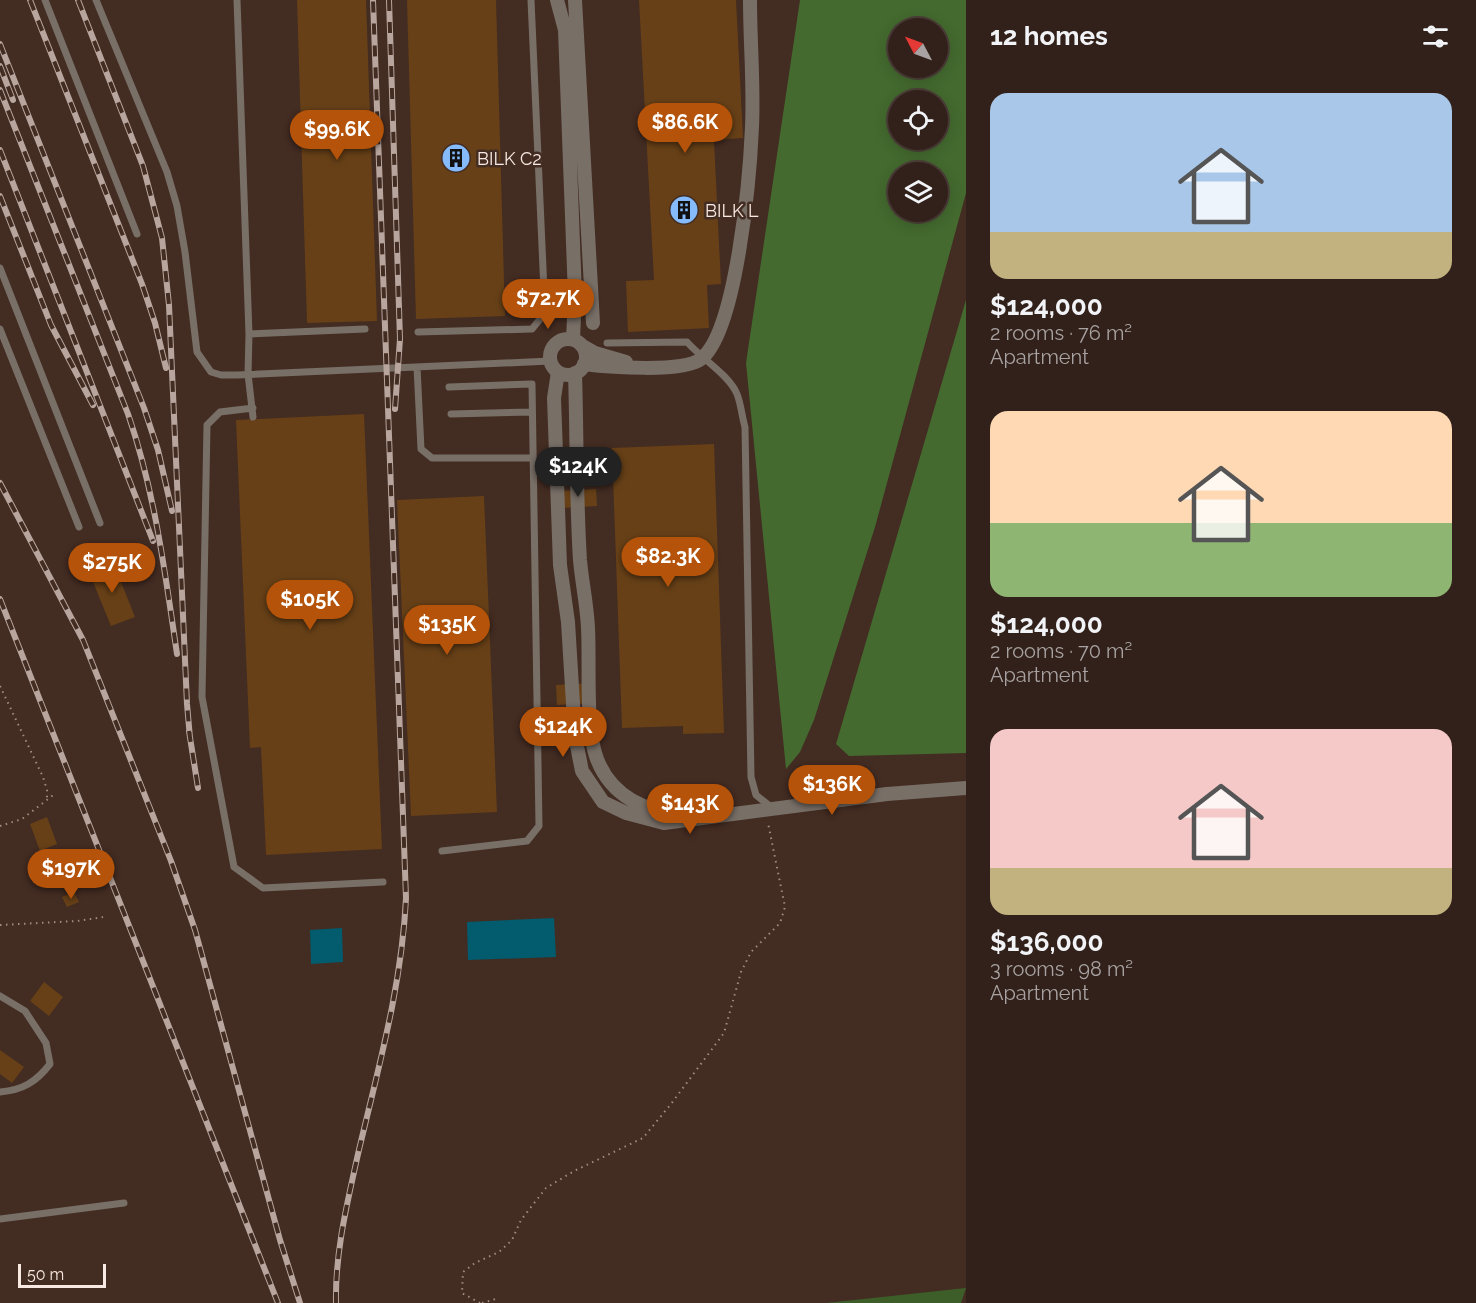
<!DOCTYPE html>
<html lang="en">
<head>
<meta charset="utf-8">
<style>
  body { margin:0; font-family:Raleway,sans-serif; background:#3d2e27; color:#f1f3f6; height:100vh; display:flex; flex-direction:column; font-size:22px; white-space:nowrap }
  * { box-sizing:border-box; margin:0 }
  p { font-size:20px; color:#a8a3a2 }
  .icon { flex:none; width:33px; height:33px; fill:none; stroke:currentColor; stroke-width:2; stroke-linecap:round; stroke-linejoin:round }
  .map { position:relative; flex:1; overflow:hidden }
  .sheet { display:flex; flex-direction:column; background:#32211a; width:510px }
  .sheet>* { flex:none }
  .needle { width:39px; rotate:311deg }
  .fabs { position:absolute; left:888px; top:18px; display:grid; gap:12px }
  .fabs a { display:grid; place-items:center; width:60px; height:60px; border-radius:50%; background:#32211a; box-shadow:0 3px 15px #0003,0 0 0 2px #4d3e39; font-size:30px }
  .scale { position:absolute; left:18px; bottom:15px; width:88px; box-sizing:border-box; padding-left:6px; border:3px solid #f7e8e1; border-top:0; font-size:16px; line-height:21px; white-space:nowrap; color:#f7e8e1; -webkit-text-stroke:4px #432c22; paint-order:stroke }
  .price { position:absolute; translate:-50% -51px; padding:0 14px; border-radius:21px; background:#b45309; color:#fff; font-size:20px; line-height:39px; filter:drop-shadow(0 2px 3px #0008) }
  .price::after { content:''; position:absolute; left:50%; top:36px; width:18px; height:14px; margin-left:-9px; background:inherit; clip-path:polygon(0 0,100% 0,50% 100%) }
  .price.on { background:#222; color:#fff }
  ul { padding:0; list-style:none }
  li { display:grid; align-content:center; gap:12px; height:318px; padding:0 24px }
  li span { display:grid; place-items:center; height:186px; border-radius:18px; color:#555 }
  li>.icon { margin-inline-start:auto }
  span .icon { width:108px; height:108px; fill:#fffc; stroke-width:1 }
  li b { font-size:26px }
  h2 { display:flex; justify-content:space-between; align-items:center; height:72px; padding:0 24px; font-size:26px }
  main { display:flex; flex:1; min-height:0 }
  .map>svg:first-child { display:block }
  .green { fill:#3d5e29 }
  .forest { fill:#446a2f; fill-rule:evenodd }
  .water { fill:#035b6e }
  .building { fill:#674017 }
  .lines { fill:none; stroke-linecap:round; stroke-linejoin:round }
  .path { stroke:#9f8c84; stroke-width:2; stroke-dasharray:1.5 4.5; stroke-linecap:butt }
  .service { stroke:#786f67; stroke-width:7 }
  .minor { stroke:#786f67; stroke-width:14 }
  .rail-casing { stroke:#b8a69e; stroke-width:6 }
  .rail { stroke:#432c22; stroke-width:4; stroke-dasharray:11; stroke-linecap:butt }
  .labels { text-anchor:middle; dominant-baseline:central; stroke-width:5; stroke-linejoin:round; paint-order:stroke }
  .poi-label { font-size:18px; fill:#f7e8e1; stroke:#432c22; text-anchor:start }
</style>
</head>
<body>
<main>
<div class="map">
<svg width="966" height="1303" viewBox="0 0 966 1303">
  <rect width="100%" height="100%" fill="#432c22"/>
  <path class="green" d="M966,1288L961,1303H826Z"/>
  <path class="forest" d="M800,0H966V193L875,527L814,720L800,752L786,769L746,363ZM898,28H938V68H898ZM898,100H938V140H898ZM898,172H938V212H898Z
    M966,300V753L849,756L836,744Z"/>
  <path class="water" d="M554,918L556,957L468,960L467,922Z
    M342,928L343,962L311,964L310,930Z"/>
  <path class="building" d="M297,0H366L377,321L307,323Z
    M407,0H496L505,316L416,319Z
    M639,0H736L743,138L714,140L721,284L707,285L709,328L628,332L626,281L654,280Z
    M364,414L382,849L266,855L261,747L250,748L236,420Z
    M714,444L724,733L683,734V726L622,728L612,448Z
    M596,489L597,506L561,508L560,491Z
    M484,496L497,812L411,816L397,500Z
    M113,562L135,617L111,626L89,572Z
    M592,683L593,703L557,705L556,685Z
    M47,817L57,844L40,851L30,824Z
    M60,864L62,871L66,870L70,881L48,888L43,870Z
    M74,892L79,902L67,907L62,897Z
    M44,982L63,997L49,1016L30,1001Z
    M0,1050L24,1067L12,1083L0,1074Z"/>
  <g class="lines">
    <path class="path" d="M0,686L43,777L47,790V800
      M0,826L22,819L56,793
      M0,925L77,921L104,917
      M480,1303L462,1293L463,1272L475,1263L499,1252L512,1240L521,1220L546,1188L574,1171L643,1138L671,1104L724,1033L741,972L751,952L780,923L785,907L768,823
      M482,1303L499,1298"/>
    <path class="service" d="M45,0L137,234
      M96,0L167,172L177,206L185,252L197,352L211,372L221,375H237L550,361
      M237,0L249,334L248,374L253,417
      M0,268L100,523
      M0,329L79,527
      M418,332L532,329L545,313L531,0
      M249,334L365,329
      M607,343L687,342C702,359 729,375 737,394C741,404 742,417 745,427L751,777L756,795L771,807
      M417,367L421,449L432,458H533
      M253,408L220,412L207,425L202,697L234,867L263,888L383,882
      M451,414L532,412
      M442,851L527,841L539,826L532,384L449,387
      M0,996L25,1011L46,1043L50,1064C36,1082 23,1090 0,1092
      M0,1219L124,1203"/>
    <path class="minor" d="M557,0L565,30L575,296L573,339
      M575,0L593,323
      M550 357a18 18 0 1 1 36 0a18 18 0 1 1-36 0Z
      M581,345L595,353L626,362
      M584,364C608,367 683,373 701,359C737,331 750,174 752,127C754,85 750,42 750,0
      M558,372L554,398L560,565L568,622L575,736L582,771L603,802L626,813L664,823L887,794L966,788
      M575,373C577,435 576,498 580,560C582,583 587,605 588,628C590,663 585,728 597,759C611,796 646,813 683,814"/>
    <g class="rail-casing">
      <path id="rail" d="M30,0L142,284L155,323L166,368
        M78,0L143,166L162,238L169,305L187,704L190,738
        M389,0L400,339L395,409
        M0,44L144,408L158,450L172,511
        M0,66L13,100
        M0,90L128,414C155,492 165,573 177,654
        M0,150L153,541
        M0,196L51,325L93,405
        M0,483L83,640L171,861L195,930L280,1240L300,1303
        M0,599L278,1303
        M189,731L198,788
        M336,1303C335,1252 347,1204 358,1154C378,1069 402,985 406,898L373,0"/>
    </g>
    <use href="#rail" class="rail"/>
  </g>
  <defs>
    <g id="building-disc" transform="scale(1.5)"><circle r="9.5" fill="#85bbfb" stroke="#432c22"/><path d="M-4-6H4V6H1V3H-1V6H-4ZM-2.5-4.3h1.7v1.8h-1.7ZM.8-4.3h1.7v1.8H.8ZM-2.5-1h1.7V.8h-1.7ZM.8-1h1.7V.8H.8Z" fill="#111"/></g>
  </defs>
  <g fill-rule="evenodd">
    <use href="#building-disc" x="456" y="158"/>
    <use href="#building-disc" x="684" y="210"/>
  </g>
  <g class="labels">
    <g class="poi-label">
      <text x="477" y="158">BILK C2</text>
      <text x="705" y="210">BILK L</text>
    </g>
  </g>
</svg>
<div class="fabs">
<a><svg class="needle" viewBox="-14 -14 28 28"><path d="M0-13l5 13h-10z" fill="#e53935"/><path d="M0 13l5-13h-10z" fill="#a8a3a2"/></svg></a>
<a><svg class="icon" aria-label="locate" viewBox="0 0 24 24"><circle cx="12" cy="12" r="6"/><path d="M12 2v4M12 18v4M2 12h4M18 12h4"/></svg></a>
<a><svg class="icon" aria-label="layers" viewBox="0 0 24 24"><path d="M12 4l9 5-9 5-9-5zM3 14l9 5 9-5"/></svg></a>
</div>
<div class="scale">50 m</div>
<b class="price" style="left:685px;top:154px">$86.6K</b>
<b class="price" style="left:337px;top:161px">$99.6K</b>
<b class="price" style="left:548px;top:330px">$72.7K</b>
<b class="price on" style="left:578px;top:498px">$124K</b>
<b class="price" style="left:668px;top:588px">$82.3K</b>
<b class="price" style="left:112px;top:594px">$275K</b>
<b class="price" style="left:310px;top:631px">$105K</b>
<b class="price" style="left:447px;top:656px">$135K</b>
<b class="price" style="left:563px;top:758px">$124K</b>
<b class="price" style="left:832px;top:816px">$136K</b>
<b class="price" style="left:690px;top:835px">$143K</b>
<b class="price" style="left:71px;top:900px">$197K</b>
</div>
<section class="sheet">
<h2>12 homes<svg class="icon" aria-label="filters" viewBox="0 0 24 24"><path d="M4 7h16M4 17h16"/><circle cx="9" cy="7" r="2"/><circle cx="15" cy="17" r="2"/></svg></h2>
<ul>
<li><span style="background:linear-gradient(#a9c7e8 75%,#c2b280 0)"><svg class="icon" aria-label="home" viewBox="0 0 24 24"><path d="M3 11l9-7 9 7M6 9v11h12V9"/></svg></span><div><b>$124,000</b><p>2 rooms · 76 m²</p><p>Apartment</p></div></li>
<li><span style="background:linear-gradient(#ffd9b3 60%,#8fb573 0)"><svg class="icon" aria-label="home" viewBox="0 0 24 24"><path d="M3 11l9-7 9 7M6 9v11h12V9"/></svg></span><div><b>$124,000</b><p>2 rooms · 70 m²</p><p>Apartment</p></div></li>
<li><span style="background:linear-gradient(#f6c9c9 75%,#c2b280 0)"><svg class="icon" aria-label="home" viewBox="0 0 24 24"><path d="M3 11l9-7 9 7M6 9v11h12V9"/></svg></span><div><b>$136,000</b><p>3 rooms · 98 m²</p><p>Apartment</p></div></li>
</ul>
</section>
</main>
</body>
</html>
